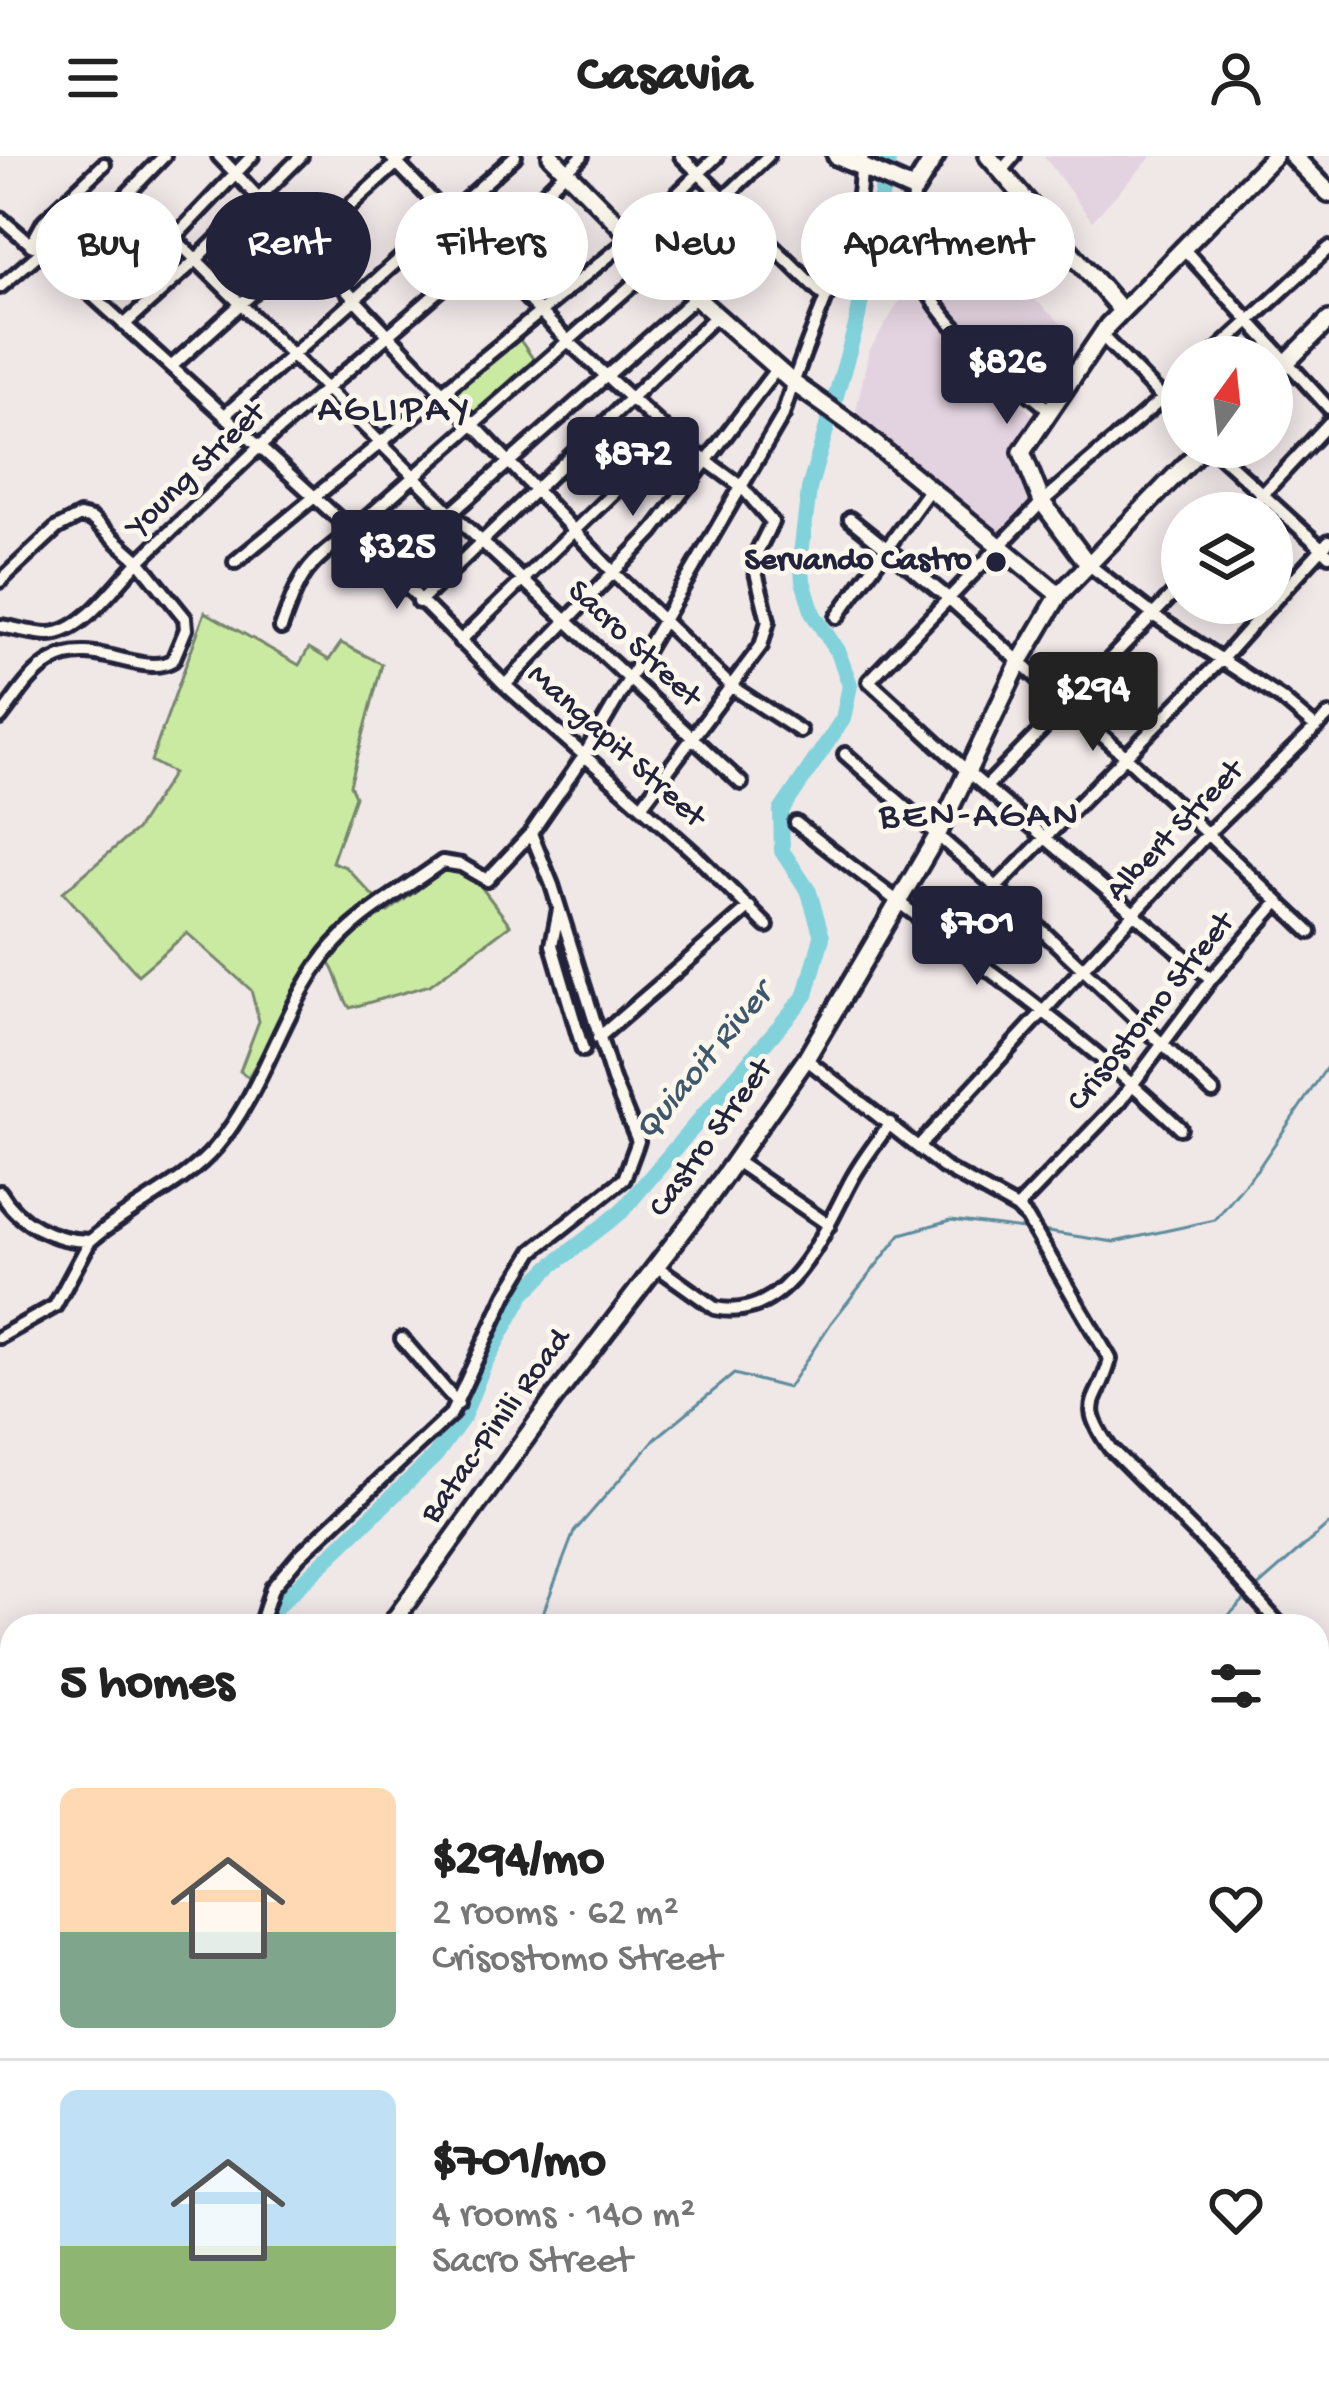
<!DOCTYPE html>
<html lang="en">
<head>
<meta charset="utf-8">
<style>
  body { margin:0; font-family:"Gochi Hand",sans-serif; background:#f2f2f2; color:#222; height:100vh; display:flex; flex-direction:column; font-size:45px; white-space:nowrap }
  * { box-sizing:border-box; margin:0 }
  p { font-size:39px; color:#767676 }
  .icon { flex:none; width:66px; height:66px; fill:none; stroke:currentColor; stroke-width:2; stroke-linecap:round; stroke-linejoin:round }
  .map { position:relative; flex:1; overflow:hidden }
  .drawer { position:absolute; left:0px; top:1458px; width:1329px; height:771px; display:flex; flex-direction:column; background:#fff; border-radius:36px 36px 0 0; box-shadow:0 6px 30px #0003 }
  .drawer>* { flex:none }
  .top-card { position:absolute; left:36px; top:36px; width:1257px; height:108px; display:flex; gap:24px }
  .needle { width:78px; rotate:15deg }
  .buttons { position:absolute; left:1161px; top:180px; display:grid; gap:24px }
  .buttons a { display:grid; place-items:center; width:132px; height:132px; border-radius:50%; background:#fff; box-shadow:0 6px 30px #0003; font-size:60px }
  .price { position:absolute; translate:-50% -102px; padding:0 27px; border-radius:12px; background:#22223b; color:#fff; font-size:39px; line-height:78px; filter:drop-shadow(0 3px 6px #0008) }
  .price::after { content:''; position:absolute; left:50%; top:72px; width:36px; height:27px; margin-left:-18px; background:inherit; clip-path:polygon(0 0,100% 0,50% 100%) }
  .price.selected { background:#222; color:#fff }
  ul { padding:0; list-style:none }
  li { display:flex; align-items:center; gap:36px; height:300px; padding:0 60px }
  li+li { border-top:3px solid #e0e0e0 }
  li span { display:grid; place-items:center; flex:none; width:336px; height:240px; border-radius:18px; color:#555 }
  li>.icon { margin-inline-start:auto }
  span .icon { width:144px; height:144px; fill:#fffc; stroke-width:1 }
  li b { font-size:51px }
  h2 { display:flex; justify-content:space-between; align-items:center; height:144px; padding:0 60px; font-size:51px }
  .tag { padding:0 42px; border-radius:54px; background:#fff; box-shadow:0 6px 30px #0003; font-size:42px; line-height:108px }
  .tag.selected { background:#22223b; color:#fff }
  header { display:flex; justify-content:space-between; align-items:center; height:156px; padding:0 60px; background:#fff; font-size:54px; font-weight:800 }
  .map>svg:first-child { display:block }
  .built { fill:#e3d3e0 }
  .green { fill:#caeaa2; stroke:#76866e; stroke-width:3 }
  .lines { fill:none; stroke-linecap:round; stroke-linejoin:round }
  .stream { stroke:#5c8c9c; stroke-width:3 }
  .river { stroke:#82d2dc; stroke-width:16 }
  .street-casing { stroke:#22223b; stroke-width:20 }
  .secondary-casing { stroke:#22223b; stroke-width:24 }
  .primary-casing { stroke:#22223b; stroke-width:26 }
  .street { stroke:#fbf7ec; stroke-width:10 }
  .secondary { stroke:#fbf7ec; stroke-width:15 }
  .primary { stroke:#fbf7ec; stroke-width:16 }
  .poi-dot { fill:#22223b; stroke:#fbf7ec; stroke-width:4.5 }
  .labels { text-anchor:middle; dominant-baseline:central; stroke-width:10; stroke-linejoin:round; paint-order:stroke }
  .street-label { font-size:33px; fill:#22223b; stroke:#fbf7ec }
  .poi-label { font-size:33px; font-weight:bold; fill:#22223b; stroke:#fbf7ec; text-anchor:end }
  .water-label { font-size:36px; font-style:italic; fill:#3f576b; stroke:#fbf7ec }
  .quarter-label { font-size:39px; letter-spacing:3px; fill:#22223b; stroke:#fbf7ec }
</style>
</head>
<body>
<header><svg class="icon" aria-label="menu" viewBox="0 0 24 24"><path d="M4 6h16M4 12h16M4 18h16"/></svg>Casavia<svg class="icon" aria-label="person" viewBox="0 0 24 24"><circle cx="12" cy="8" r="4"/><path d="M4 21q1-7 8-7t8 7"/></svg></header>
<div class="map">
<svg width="1329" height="2227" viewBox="0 0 1329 2227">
  <rect width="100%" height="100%" fill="#f0e7e7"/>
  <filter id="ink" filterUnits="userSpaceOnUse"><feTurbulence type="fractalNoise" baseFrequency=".00833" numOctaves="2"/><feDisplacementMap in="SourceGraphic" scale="24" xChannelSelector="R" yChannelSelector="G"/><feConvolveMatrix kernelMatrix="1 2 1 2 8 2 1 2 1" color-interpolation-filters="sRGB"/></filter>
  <g filter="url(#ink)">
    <path class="built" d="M1044,0H1152L1092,65Z
      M962,88L980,105L986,99L1066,172L1020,225L968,177L945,143L948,138L931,122Z
      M915,120L962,205L1036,261L1014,301L1032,343L999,384L854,264L869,195Z"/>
    <path class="green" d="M518,181L536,207L473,260L449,236Z
      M205,456L299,509L309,492L329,504L341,487L382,508L350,629L355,640L332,706L346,711L388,756L448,711L476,724L510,769L430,829L350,852C337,833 340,815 323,799L248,921L240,915L259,865L251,834L187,777L138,819L63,736L136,674L173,617L151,605Z"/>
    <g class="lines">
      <path class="stream" d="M1041,1075L1114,1086L1215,1064L1259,1011L1329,908
        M1253,1435L1329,1368
        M538,1470L574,1376L655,1283L734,1218L788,1232L831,1167L901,1078L951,1064L1031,1074
        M1218,1470L1246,1442
        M1317,1801L1329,1791
        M81,2227L86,2217
        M571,2227L578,2217"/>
      <path class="river" d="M273,1470V1454L435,1300L463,1261L484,1208L523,1138L550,1111L621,1056L806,839L822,781L809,736L782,695L781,655L843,563L850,529L838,496L813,458L803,425L801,398L809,333L856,170L889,0
        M0,2076L12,2048"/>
      <g class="street-casing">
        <path id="street" d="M219,0L615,418L732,531L800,575
          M390,0L567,184L672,280L742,331L772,366L753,404L768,465L761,490L642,649
          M681,0L825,141
          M1001,15L1014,0
          M914,34C914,56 908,88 915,109C936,169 1002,214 1048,253
          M130,38L452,358L741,627
          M0,62L33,90
          M174,82L252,0
          M31,89L44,65L104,8
          M1182,91L1329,252
          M59,109L164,0
          M0,131L41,96L59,109L352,375L505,529L694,697L767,770
          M124,169L195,105L301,0
          M1102,180L1182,262
          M1210,201L1329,92
          M171,211L405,0
          M1182,226L1042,346L869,525L969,617L1211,823
          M224,260L515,0
          M1211,291L1329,399
          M1245,357L1329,267
          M850,363L947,441L1124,599L1310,776
          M235,406L632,81L717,0
          M1088,408L1156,461L1282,543L1316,572
          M388,413L696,141L758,77
          M0,425L57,372L80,360L92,363L139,405C116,428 83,477 49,478C33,478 15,472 0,470
          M419,446L717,159
          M1272,447L1329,385
          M837,461L929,334
          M281,472C302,414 304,412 352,375L657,107L768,0
          M460,485L672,280
          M505,529L653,375L777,212
          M0,562C15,543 30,517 52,505C94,480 142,523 173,504L186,473L185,462L139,405L259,291L484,96L582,0
          M845,598L995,730L1213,936
          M986,631L1182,429
          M796,667C924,770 1061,859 1180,972
          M559,753L552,789L583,894
          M948,780L1221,504L1272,447
          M598,882L750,751
          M806,903L943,1011L1017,1052L1027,1062L1110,1203C1099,1249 1076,1244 1110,1292L1211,1393L1281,1470
          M918,991L1209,676L1329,559
          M734,1004L829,1069
          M0,1036C18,1067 53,1085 90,1085C128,1051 183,1030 216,991C264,934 281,857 326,798C354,761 404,734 442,706L461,709L487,724L531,677L584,600L783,259C804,184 844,113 859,37C861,25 860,12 863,0
          M1017,1052L1120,945L1211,823L1278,746
          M656,1110L715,1152C789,1168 825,1073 852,1023C863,1003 877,986 890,967
          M0,1181L55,1150L90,1085
          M402,1183L458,1248
          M260,1470L272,1432L299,1400L451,1258L506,1139L533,1095L624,1023L638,985L613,924L552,729L531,677
          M1317,1510L1329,1520
          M1317,1810L1329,1802
          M0,1983L12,1954
          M1317,2104L1329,2110
          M995,2227L1004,2217"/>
      </g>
      <g class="secondary-casing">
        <path id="secondary" d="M551,0L657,107L792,226L851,268L1059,439
          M988,0L1121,154
          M1272,221L1329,164
          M1088,408L1042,346L1022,296L1108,169L1274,0
          M390,1470L553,1244L708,1043L806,903L937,680L1019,507L1059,439L1203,291
          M0,2125L12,2100"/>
      </g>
      <g class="primary-casing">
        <path id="primary" d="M837,0L914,34L935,0
          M1293,0L1329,37"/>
      </g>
      <use href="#street" class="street"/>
      <use href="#secondary" class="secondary"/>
      <use href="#primary" class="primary"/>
    </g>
  </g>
  <circle class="poi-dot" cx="996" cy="406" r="12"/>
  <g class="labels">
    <g class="street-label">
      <text transform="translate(197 315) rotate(-44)">Young Street</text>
      <text transform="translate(633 489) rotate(43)">Sacro Street</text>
      <text transform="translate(615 591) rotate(42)">Mangapit Street</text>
      <text transform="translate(1176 676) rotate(-46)">Albert Street</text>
      <text transform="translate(1152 857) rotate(-51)">Crisostomo Street</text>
      <text transform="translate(712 983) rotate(-54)">Castro Street</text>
      <text transform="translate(497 1271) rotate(-54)">Batac-Pinili Road</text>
    </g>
    <g class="poi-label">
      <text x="972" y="406">Servando Castro</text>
    </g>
    <g class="water-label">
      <text transform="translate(705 907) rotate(-50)">Quiaoit River</text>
    </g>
    <g class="quarter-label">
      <text x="395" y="256">AGLIPAY</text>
      <text x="980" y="662">BEN-AGAN</text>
    </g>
  </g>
</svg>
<div class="buttons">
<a><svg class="needle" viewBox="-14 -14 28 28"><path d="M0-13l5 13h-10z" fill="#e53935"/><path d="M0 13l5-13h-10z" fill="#767676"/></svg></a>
<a><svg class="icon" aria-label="layers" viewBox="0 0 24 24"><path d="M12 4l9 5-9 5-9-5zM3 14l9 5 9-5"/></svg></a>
</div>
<b class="price" style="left:1007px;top:271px">$826</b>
<b class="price" style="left:633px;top:363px">$872</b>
<b class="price" style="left:397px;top:456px">$325</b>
<b class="price selected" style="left:1093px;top:598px">$294</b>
<b class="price" style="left:977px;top:832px">$701</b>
<div class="top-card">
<a class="tag">Buy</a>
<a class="tag selected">Rent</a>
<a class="tag">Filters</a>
<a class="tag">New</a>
<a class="tag">Apartment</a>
</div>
<section class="drawer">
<h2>5 homes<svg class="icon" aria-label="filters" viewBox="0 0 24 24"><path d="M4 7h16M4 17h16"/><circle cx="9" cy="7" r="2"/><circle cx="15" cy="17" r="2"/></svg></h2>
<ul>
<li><span style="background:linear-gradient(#ffd9b3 60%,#7fa58c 0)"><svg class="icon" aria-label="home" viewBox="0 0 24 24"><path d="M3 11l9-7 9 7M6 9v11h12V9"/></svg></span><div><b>$294/mo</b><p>2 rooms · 62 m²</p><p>Crisostomo Street</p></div><svg class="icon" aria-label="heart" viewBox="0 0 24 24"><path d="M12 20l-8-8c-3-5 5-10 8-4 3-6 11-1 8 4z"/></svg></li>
<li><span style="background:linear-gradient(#bfe0f5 65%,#8fb573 0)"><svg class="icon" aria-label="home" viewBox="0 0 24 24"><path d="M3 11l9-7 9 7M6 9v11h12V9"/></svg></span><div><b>$701/mo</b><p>4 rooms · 140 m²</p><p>Sacro Street</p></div><svg class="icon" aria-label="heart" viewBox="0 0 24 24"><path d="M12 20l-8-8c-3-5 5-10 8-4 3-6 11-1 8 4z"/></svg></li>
</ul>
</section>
</div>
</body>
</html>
